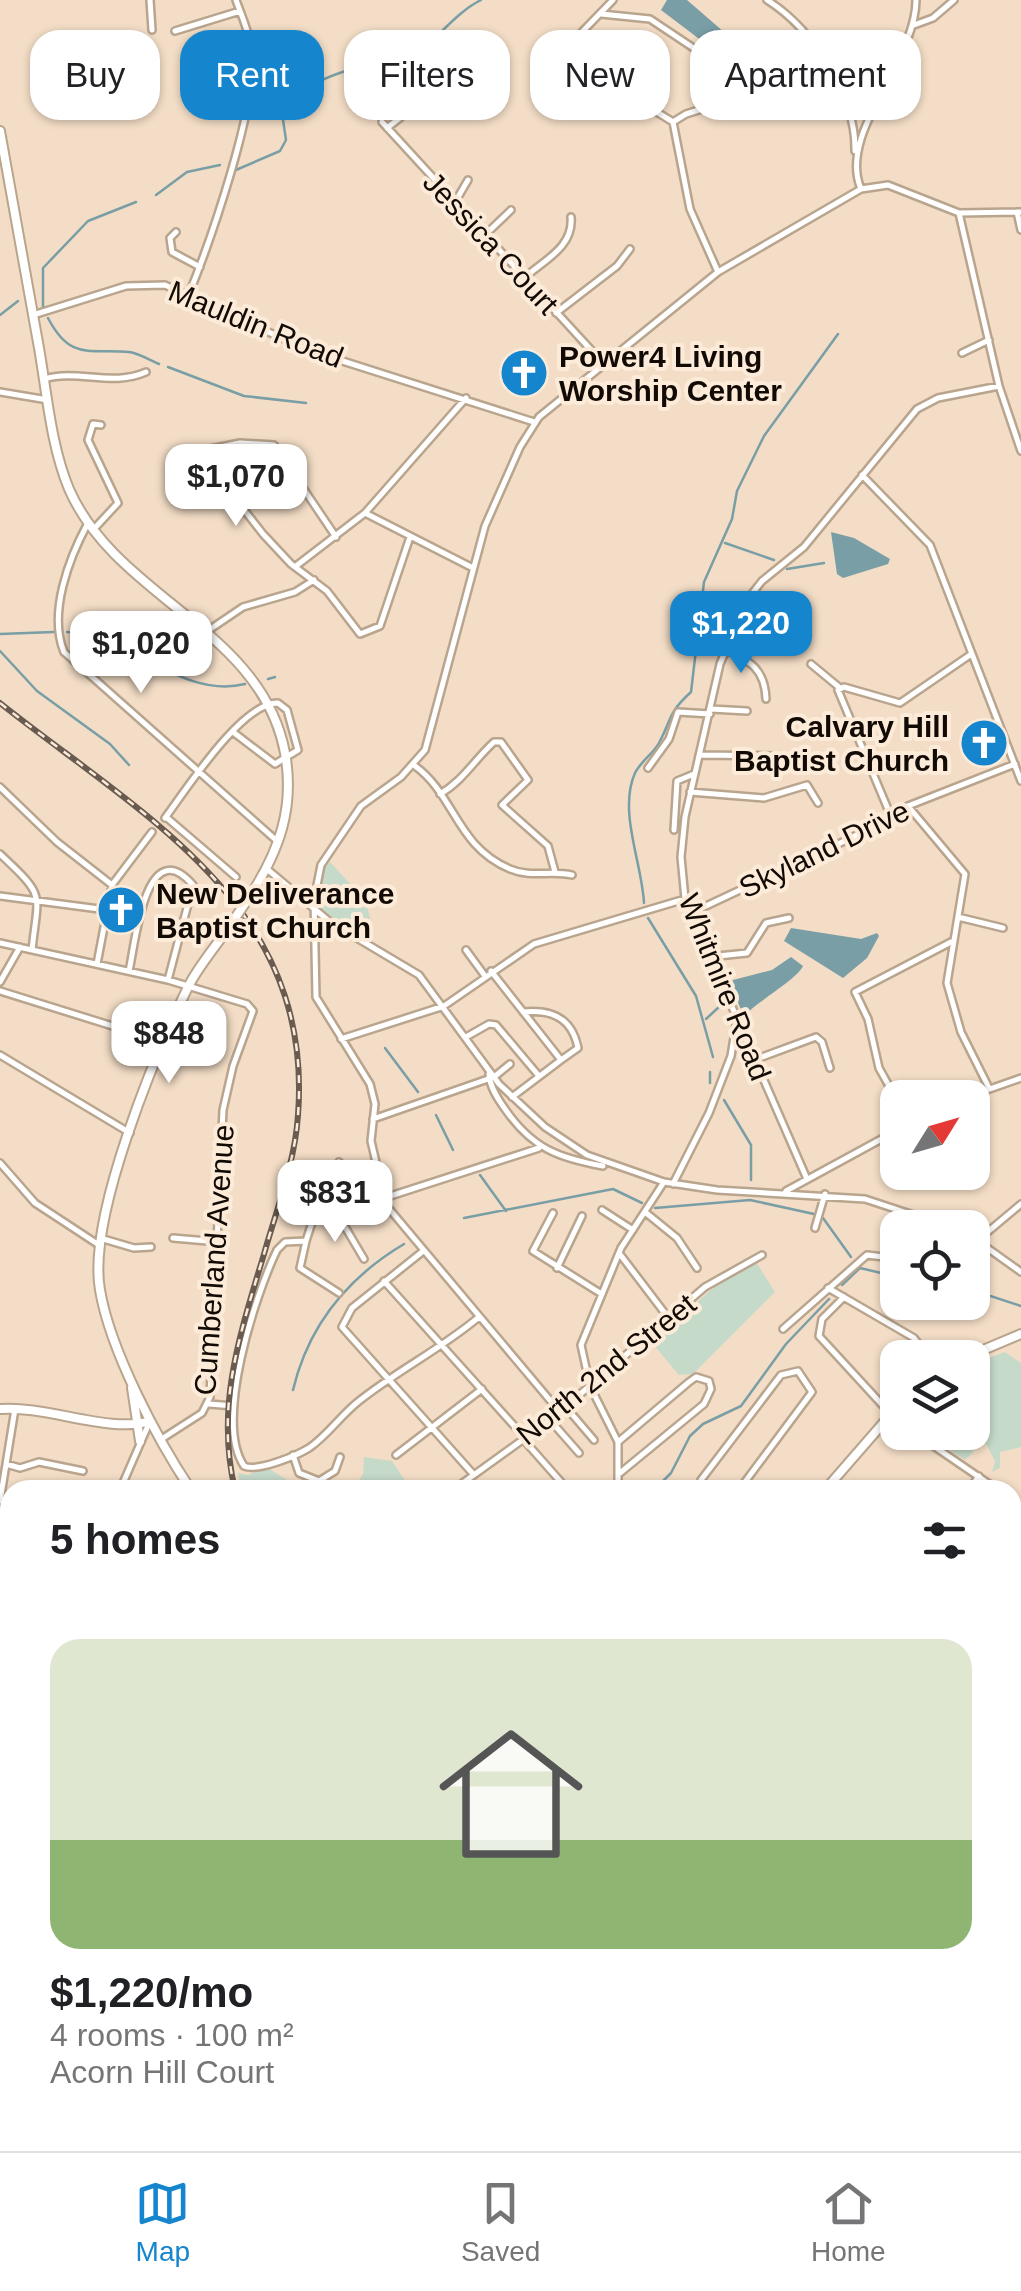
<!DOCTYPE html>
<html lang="en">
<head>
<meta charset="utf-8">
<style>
  body { margin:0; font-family:Helvetica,sans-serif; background:#f6f6f6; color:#202124; height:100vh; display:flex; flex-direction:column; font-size:38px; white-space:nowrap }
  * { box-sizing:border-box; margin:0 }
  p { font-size:32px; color:#757577 }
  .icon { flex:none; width:55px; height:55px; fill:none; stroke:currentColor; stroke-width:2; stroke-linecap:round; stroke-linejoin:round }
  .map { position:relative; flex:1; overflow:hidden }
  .drawer { position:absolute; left:0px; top:1480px; width:1022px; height:672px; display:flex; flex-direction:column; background:#fff; border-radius:30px 30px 0 0; box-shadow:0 2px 8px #0004 }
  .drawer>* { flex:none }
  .guide { position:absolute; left:30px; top:30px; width:962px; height:90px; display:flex; gap:20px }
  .needle { width:65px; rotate:53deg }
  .controls { position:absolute; left:880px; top:1080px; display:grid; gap:20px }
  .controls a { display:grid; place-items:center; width:110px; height:110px; border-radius:20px; background:#fff; box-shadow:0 2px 8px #0004; font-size:50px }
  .price { position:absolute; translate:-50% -85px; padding:0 22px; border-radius:20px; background:#fff; color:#222; font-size:32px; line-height:65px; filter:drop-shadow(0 2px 5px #0008) }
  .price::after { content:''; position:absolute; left:50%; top:60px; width:30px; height:22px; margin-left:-15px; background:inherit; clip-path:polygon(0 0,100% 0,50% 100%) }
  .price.active { background:#1585ce; color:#fff }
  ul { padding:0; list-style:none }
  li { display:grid; align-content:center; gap:20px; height:530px; padding:0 50px }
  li+li { border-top:2px solid #e0e0e0 }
  li span { display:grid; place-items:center; height:310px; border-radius:30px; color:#555 }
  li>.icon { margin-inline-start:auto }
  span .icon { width:180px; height:180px; fill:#fffc; stroke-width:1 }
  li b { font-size:42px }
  h2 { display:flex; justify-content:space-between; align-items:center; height:120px; padding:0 50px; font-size:42px }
  .tag { padding:0 35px; border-radius:30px; background:#fff; box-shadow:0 2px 8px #0004; font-size:35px; line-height:90px }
  .tag.active { background:#1585ce; color:#fff }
  .dock { display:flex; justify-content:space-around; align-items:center; height:140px; border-top:2px solid #e0e0e0; background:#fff; font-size:28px; color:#757577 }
  .dock a { display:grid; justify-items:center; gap:5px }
  .dock .active { color:#1585ce }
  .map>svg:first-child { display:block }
  .green { fill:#c6dac9 }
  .water { fill:#799ea5 }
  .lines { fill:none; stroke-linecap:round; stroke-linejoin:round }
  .stream { stroke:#799ea5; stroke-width:2.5 }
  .minor-casing { stroke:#b9a48e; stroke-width:10 }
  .major-casing { stroke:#b9a48e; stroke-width:12 }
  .minor { stroke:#fff; stroke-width:5 }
  .major { stroke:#fff; stroke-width:8 }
  .rail-casing { stroke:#695b4f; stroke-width:6 }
  .rail { stroke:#fdebd9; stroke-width:2.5; stroke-dasharray:8; stroke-linecap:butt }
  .major-bridge-casing { stroke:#b9a48e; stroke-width:12; stroke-linecap:butt }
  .major-bridge { stroke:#fff; stroke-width:8 }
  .labels { text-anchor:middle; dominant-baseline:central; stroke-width:8; stroke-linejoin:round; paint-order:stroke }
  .street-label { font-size:30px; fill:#120a04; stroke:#fdebd9 }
  .poi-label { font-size:30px; font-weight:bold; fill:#120a04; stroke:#fdebd9; text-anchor:start }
</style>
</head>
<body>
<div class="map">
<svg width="1021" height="2151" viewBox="0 0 1021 2151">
  <rect width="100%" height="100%" fill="#f3ddc6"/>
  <path class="green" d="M330,862L366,901L370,918L357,934L316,906L322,870Z
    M756,1262L775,1292L693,1374L679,1375L652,1343L715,1286Z
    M1005,1352L1021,1363V1447L1000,1452V1468L992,1472L995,1461L984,1440L965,1460L930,1437L972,1432L973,1364Z
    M364,1457L392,1461L411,1490H353L363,1474Z
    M266,1467L304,1490H241L238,1473L248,1475Z
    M469,2143V2142L627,2143L622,2151H469Z"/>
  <path class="water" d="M667,0H687L732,39L739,64L727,60L661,10Z
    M831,532L854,538L890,559L888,564L843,578L837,574Z
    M791,928L861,939L877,933L879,936L867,958L843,978L784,941Z
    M791,957L803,966C797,979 760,1000 746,1014L742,1012L729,981L772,970Z"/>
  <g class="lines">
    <path class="stream" d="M236,170L280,151L286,140L282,113C311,69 377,66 421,48C437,40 455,13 481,0
      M156,195L187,172L220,165
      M43,307V268L88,221L136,202
      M0,315L18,301
      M48,318C71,362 90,348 129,352C138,353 150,360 159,364
      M168,367L244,396L306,403
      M725,543L774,560
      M787,569L824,563
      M67,632C130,634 181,700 245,684
      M0,634L54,632
      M0,651L37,691L110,744L129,765
      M268,679L275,677
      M644,903C642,863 618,811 635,773C641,761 653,754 659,743C673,717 667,714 691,692L704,582L732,519L737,491L764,436L838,334
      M648,918L696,996L713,1057
      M706,1019L720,1006
      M385,1048L418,1092
      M710,1072V1083
      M724,1100L751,1145V1180
      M436,1115L453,1150
      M480,1175L506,1211
      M655,1208L750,1200L814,1214
      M464,1218L613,1189L642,1203
      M823,1218L851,1257
      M842,1285L860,1268L898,1277
      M972,1290L1021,1306
      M293,1390C308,1327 347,1278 404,1244
      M654,1490L671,1473L690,1436L703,1424L741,1406L786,1344L829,1299
      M1012,1825L1021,1824
      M105,2142L116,2151
      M429,2148L441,2142"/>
    <g class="minor-casing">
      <path id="minor" d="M150,0L152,30
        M613,0L582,32L581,54L600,77L673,122L690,209L718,272
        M767,0C813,29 856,96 855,151
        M601,14L650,19L698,51
        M914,25L933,18L954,0
        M175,31L240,11
        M382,122L603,363
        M673,122L686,114L727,101
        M387,128L401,117
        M861,189C837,133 916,61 916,0
        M454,204L468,180
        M1017,212L1021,230
        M959,213L999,386L1021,451
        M176,232L170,238L172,252L200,267
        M487,233L511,210
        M522,280C542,261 574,248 571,217
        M189,294C210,242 258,105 252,52C250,34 242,17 236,0
        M556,313L617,266L630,249
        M33,315L126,286L165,285L308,350L534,422
        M962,353L989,340
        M44,379C78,369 112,387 146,372
        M0,392L48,400
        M466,398L365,513L473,568
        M862,475L930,545L1021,781
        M88,523C69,558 48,613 64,652L277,841
        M93,530L118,503L88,440L93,424L101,425
        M336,537L274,445L240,443L210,449L220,479L263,534L291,564L327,591L360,634L380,626L410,537
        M296,566L365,513
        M206,632L243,607L295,592L314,580
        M725,649C750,661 765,669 766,699
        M811,664L840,688
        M711,709L747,711
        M699,755L778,756
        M415,766C455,795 456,846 510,869C531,878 551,870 572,875
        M648,768L669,739L678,712L710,714
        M0,787L57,842L112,885
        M690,792L764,798L807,785L818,803
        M440,794C463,781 475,759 494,742H501L528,780L502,805L548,846L555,872
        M908,806L965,874L947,983L961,1032L989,1088
        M890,814L838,690L844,687L900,703L970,655
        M166,817L236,877
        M165,818C186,790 242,702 278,703L287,710L298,750L275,764L233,732
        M674,830L677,781L694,774
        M0,854C47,898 38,892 32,950
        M267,869L330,922L419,975L499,1084L545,1127L587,1155L664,1182L717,1190L865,1199L953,1228
        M0,896L107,910
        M691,913L853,837L908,806L1015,764
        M958,917L1003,928
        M0,943L168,980L247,1004L253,1011L233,1066L223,1110L210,1397L202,1413L160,1440
        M466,950L485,976
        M708,957L747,953L766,923L789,918
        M97,964L112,885L152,832
        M129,971C135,946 145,830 193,885L168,980
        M491,971L561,1060L512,1097
        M0,982L20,947
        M0,991L164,1042
        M523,1012C552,1009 572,1018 578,1048L561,1060
        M466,1037L489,1024L496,1025L539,1076
        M341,1039L444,1006L534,944L685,899
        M0,1055L130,1133
        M754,1060L816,1037L822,1042L830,1068
        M489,1074C490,1087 497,1098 505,1109C532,1148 558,1158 603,1166
        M494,1077L510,1064
        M964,1098L1021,1078
        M898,1102L879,1068L868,1019L855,992L951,942
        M373,1119L488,1079
        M339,1162L324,1185L306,1241L285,1242L277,1250C255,1296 214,1421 244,1466C257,1472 296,1456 309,1448C327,1436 341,1415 359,1401C398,1370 441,1349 479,1317
        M0,1163L35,1203L99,1245
        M807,1179L685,899L681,857L685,817L720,664L747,600L762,581L804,547L917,409L938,398L999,386
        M673,1184L709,1113L731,1056L736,1025
        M786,1191L898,1130
        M602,1210L633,1230
        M645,1212L677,1238L697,1268
        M553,1213L533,1251L600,1293
        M338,1215L364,1259
        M316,1220L539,1148
        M815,1228L825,1194
        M972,1237L1021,1272
        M100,1238L134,1248L151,1247
        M173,1238L219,1242
        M978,1240L1021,1204
        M306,1241L300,1268L339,1293
        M422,1252L352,1308L342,1327L474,1475
        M619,1253L670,1320
        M557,1268L582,1216
        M384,1281L525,1438
        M828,1288L914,1338L930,1358
        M844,1297L822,1319L819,1336L898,1422
        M783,1329L867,1255L884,1257L898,1267
        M209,1404L234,1406
        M565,1406L594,1440
        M559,1411L386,1205L371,1141L375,1104L370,1084L316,997L314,900L321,865L361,806L401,777L425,750L485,526L520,447L539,417L718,272L861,189L888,185L959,213L1021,212
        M550,1420L579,1453
        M913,1432L998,1490
        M523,1439L568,1490
        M618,1442L689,1382L696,1377L709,1381L711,1389L704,1404L620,1473
        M293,1455L299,1473L319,1481L335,1471L340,1457
        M396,1455L482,1389
        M6,1464L20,1468L39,1462L83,1471
        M120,1490L150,1421
        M453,1490L550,1420L705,1287L762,1255
        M618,1490V1442L590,1386L581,1345L621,1248L664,1182
        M705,1490L701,1480L781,1375L798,1371L812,1392L739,1490
        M969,1490L979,1476
        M0,1501L15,1409
        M1012,1501L1021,1508
        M0,1567L10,1578
        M1012,1578L1021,1565
        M0,1629L10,1638
        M0,1711L10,1692
        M1012,1724L1021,1711
        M1012,1858L1021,1854
        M1012,1921L1021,1927
        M1012,1986L1021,1973
        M0,1995H10
        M1012,2003L1021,2009
        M1012,2093L1021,2098
        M0,2111L10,2087
        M0,2115L10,2120
        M54,2142L68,2151
        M203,2142L208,2151
        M419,2142L422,2151
        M681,2146L693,2151
        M843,2151L847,2142"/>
    </g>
    <g class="major-casing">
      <path id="major" d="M0,131C13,204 26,276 39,348C47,394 51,446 69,489C117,599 262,629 285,753C295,808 279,851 250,896
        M964,1358L1021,1334
        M132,1388L140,1441
        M0,1409C46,1405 110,1434 150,1421
        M191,1490C157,1439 110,1350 100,1290C87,1218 155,1055 188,987C199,965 217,945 231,924
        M825,1490L898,1406
        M901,2142L909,2151
        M164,2151L174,2142"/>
    </g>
    <use href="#minor" class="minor"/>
    <use href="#major" class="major"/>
    <g class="rail-casing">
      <path id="rail" d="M0,703C142,816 314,904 298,1115C295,1162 277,1208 264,1254C240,1334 215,1406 235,1490
        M1011,2142L1021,2151"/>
    </g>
    <use href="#rail" class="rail"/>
    <g class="major-bridge-casing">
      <path id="major-bridge" d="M231,924L250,896"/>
    </g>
    <use href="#major-bridge" class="major-bridge"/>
  </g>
  <defs>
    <g id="church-disc" transform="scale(2.5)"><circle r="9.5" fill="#1585ce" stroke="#fdebd9"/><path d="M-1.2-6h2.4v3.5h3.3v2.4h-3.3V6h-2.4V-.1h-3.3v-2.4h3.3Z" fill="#fff"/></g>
  </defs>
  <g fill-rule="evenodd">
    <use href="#church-disc" x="524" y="373"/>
    <use href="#church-disc" x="984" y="743"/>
    <use href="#church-disc" x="121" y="910"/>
  </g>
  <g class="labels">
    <g class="street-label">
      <text transform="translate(491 243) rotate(47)">Jessica Court</text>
      <text transform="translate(256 324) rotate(22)">Mauldin Road</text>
      <text transform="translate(824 849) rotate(-26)">Skyland Drive</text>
      <text transform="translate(725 987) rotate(68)">Whitmire Road</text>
      <text transform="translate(214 1260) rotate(-86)">Cumberland Avenue</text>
      <text transform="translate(606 1369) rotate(-39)">North 2nd Street</text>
    </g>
    <g class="poi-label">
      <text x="559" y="356">Power4 Living<tspan x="559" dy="34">Worship Center</tspan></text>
      <text x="949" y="726" text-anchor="end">Calvary Hill<tspan x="949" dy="34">Baptist Church</tspan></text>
      <text x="156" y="893">New Deliverance<tspan x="156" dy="34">Baptist Church</tspan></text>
    </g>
  </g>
</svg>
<div class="controls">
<a><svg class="needle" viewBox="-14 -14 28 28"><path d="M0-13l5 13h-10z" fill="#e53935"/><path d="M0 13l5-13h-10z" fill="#757577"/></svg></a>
<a><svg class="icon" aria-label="locate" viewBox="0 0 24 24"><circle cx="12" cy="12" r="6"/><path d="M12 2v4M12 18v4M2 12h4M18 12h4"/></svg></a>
<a><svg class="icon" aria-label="layers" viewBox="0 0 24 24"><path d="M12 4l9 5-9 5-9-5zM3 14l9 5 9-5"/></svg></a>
</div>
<b class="price" style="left:236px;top:529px">$1,070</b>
<b class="price active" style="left:741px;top:676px">$1,220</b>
<b class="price" style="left:141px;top:696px">$1,020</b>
<b class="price" style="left:169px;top:1086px">$848</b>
<b class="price" style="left:335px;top:1245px">$831</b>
<div class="guide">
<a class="tag">Buy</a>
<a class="tag active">Rent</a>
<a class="tag">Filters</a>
<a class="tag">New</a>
<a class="tag">Apartment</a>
</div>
<section class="drawer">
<h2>5 homes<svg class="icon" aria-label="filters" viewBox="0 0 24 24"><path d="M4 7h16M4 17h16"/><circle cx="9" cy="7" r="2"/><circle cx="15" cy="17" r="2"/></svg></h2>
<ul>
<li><span style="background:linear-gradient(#dfe7d0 65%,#8fb573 0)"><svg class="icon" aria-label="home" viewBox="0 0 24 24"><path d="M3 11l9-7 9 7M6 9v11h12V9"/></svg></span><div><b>$1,220/mo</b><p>4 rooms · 100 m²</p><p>Acorn Hill Court</p></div></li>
</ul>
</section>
</div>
<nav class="dock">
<a class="active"><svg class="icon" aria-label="map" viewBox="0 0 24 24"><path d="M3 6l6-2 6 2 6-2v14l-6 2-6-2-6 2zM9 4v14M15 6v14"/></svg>Map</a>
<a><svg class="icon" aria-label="saved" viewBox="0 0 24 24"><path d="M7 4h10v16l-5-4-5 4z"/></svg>Saved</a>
<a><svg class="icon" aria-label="home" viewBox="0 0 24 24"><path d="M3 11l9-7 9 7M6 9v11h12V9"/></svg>Home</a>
</nav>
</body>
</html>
